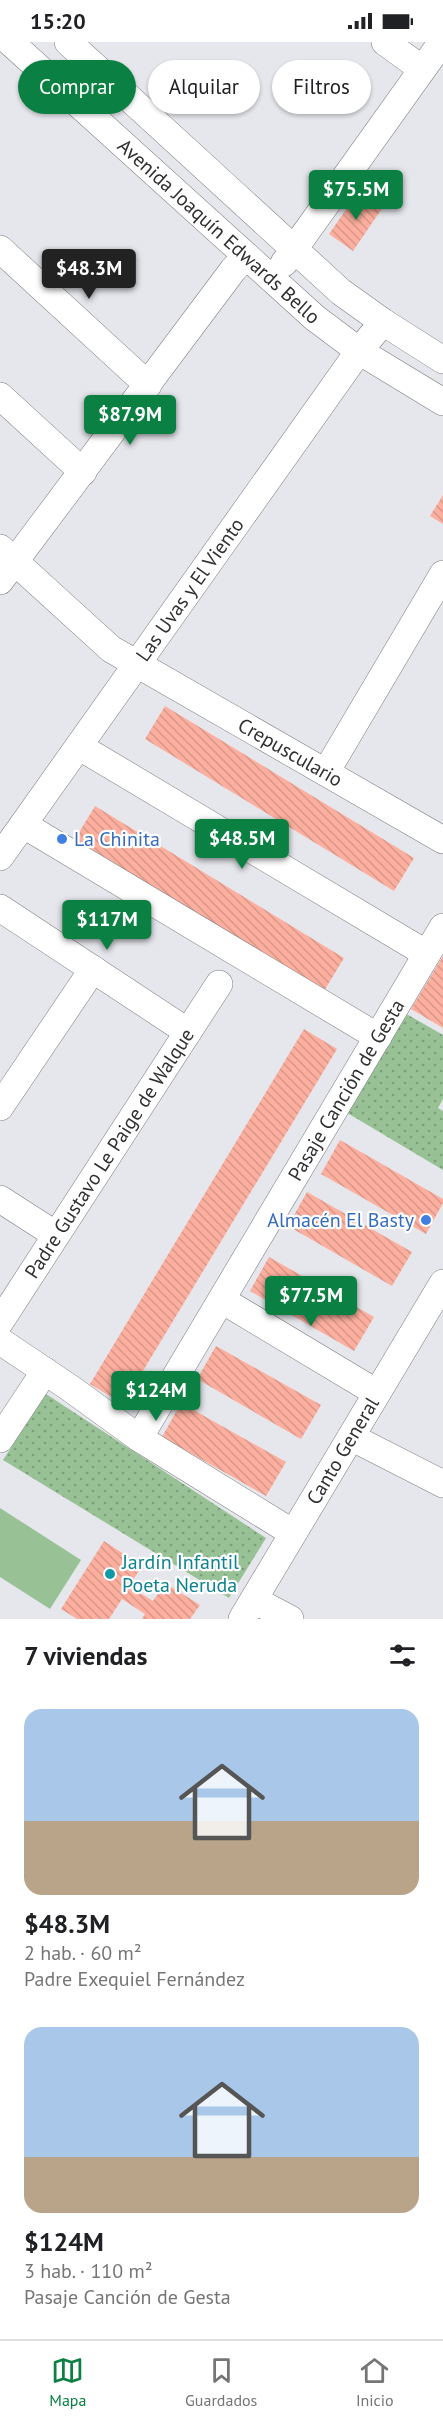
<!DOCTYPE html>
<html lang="es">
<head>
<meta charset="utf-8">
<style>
  body { margin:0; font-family:"PT Sans",sans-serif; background:#f6f6f6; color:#202124; height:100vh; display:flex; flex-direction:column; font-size:22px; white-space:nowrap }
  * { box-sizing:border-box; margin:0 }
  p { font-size:20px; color:#757577 }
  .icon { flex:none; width:33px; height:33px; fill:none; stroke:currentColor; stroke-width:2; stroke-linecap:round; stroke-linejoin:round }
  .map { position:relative; height:1577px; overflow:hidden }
  .sheet { display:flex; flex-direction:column; background:#fff; flex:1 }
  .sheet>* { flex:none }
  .banner { position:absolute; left:18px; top:18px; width:408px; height:54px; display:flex; gap:12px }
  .price { position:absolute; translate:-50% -51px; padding:0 14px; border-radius:6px; background:#0b8043; color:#fff; font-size:20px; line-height:39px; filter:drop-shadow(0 2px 3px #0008) }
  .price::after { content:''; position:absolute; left:50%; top:36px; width:18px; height:14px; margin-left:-9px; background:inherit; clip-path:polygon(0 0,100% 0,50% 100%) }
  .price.current { background:#222; color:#fff }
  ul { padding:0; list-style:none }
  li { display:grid; align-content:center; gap:12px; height:318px; padding:0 24px }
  li span { display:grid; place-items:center; height:186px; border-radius:18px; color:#555 }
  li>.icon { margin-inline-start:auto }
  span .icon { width:108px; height:108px; fill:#fffc; stroke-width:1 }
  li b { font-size:26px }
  h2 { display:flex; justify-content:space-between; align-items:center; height:72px; padding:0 24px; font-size:26px }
  .chip { padding:0 21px; border-radius:27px; background:#fff; box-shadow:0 2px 4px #0004; font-size:21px; line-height:54px }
  .chip.current { background:#0b8043; color:#fff }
  .status { display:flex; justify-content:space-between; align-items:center; height:42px; padding:0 30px; background:#fff; direction:ltr }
  .status svg { height:16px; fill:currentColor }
  .tabs { display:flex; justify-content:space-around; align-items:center; height:84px; border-top:2px solid #e0e0e0; background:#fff; font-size:16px; color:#757577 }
  .tabs a { display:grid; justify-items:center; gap:3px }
  .tabs .current { color:#0b8043 }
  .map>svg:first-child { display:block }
  .green { fill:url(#green-dots) }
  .pitch { fill:#98c296 }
  .building { fill:url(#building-back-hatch) }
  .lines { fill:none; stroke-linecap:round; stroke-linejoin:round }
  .minor-casing { stroke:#7c7d82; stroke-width:28 }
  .minor { stroke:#fff; stroke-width:27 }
  .shop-dot { fill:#3f7fe0; stroke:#fff; stroke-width:2 }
  .culture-dot { fill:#0f9aa8; stroke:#fff; stroke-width:2 }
  .labels { text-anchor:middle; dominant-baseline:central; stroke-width:4.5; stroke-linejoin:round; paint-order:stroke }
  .street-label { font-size:20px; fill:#303032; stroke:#fff }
  .shop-label { font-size:20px; fill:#366cbe; stroke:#fff; text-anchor:start }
  .culture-label { font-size:20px; fill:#0d838f; stroke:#fff; text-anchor:start }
</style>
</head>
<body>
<div class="status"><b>15:20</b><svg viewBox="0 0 49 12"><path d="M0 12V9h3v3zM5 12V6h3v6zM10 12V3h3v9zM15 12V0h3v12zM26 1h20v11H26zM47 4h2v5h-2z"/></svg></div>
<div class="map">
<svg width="443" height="1577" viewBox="0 0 443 1577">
  <defs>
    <pattern id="green-dots" width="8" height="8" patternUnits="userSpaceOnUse" patternTransform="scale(1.5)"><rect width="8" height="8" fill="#98c296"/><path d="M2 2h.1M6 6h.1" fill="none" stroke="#7c9e7b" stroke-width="1.8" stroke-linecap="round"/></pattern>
    <pattern id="building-back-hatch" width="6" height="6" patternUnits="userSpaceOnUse" patternTransform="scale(1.5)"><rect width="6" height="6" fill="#fcaf9e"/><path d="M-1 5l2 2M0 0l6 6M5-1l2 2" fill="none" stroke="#d89789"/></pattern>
  </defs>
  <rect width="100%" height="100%" fill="#e6e7ec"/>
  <path class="green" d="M403,970L443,993V1057L438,1066L443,1069V1128L344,1069Z
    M46,1352L266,1496L229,1556L3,1418Z"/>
  <path class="pitch" d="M0,1466L81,1518L50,1567L0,1535Z"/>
  <path class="building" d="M359,149L383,165L353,209L329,192Z
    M443,453V482L430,474Z
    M165,664L414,816L394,849L145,697Z
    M95,764L344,916L324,949L75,797Z
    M443,914V986L411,967Z
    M304,987L337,1007L123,1362L90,1342Z
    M340,1098L443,1157V1161L426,1192L321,1132Z
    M307,1150L412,1210L392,1244L288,1184Z
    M269,1215L374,1275L354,1309L250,1249Z
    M216,1304L321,1363L301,1397L197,1337Z
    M181,1361L286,1420L266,1454L162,1395Z
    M104,1499L142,1524L129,1544L153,1559L165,1541L200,1563L190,1577H142L145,1572L122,1557L109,1577H77L61,1567Z"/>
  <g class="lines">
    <g class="minor-casing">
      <g id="minor">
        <path id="s1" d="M10,0L315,276L359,309L443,360"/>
        <path d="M68,0L341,250L383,280L443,318"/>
        <path d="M385,0L422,27"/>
        <path d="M0,207L148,343"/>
        <path d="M284,221L442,0"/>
        <path d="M0,354L83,430"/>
        <path id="s2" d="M0,506L111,607L443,798"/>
        <path d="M0,539L233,228L246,214"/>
        <path d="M80,705L427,912"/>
        <path d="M326,730L443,532"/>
        <path d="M24,783L378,995"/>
        <path id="s3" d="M0,815L359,309L383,280"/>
        <path d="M0,866L188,990"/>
        <path d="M0,1065L93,927"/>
        <path d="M0,1157L56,1193"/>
        <path d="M222,1258L377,1351"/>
        <path id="s4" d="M0,1280L219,942"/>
        <path d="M0,1299L70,1346L139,1396L293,1491"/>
        <path d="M351,1395L443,1442"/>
        <path id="s5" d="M139,1396L443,885"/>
        <path d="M0,1397L45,1329"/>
        <path d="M254,1558L290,1577"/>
        <path id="s6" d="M242,1577L443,1241"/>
      </g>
    </g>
    <use href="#minor" class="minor"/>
  </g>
  <g class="shop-dot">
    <circle cx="62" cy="797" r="6"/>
    <circle cx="426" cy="1178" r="6"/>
  </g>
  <circle class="culture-dot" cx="110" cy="1532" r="6"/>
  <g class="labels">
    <g class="street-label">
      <text stroke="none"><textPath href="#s1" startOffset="282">Avenida Joaquín Edwards Bello</textPath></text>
      <text stroke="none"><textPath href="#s3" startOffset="328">Las Uvas y El Viento</textPath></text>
      <text stroke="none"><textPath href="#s2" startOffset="357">Crepusculario</textPath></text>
      <text stroke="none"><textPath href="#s5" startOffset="405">Pasaje Canción de Gesta</textPath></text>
      <text stroke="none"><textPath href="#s4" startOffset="201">Padre Gustavo Le Paige de Walque</textPath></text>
      <text stroke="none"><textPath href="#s6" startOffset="196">Canto General</textPath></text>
    </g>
    <g class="shop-label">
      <text x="74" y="797">La Chinita</text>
      <text x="414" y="1178" text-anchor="end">Almacén El Basty</text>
    </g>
    <g class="culture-label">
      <text x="122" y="1520">Jardín Infantil<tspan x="122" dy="23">Poeta Neruda</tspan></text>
    </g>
  </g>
</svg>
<b class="price" style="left:356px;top:179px">$75.5M</b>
<b class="price current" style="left:89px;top:258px">$48.3M</b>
<b class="price" style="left:130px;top:404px">$87.9M</b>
<b class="price" style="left:242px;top:828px">$48.5M</b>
<b class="price" style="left:107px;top:909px">$117M</b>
<b class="price" style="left:311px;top:1285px">$77.5M</b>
<b class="price" style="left:156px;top:1380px">$124M</b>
<div class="banner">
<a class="chip current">Comprar</a>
<a class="chip">Alquilar</a>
<a class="chip">Filtros</a>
</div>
</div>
<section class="sheet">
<h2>7 viviendas<svg class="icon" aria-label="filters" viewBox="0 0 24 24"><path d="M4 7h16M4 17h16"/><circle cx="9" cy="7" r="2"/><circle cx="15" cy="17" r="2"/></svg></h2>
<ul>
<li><span style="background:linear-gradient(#a9c7e8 60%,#b9a48a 0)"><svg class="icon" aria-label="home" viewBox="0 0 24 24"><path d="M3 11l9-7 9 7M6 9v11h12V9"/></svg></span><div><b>$48.3M</b><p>2 hab. · 60 m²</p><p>Padre Exequiel Fernández</p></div></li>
<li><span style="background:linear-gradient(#a9c7e8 70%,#b9a48a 0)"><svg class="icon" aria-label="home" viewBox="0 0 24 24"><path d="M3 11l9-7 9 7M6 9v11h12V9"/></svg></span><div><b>$124M</b><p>3 hab. · 110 m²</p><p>Pasaje Canción de Gesta</p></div></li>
</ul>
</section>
<nav class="tabs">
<a class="current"><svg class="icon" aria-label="map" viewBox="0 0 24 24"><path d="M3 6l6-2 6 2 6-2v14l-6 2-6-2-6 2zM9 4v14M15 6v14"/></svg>Mapa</a>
<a><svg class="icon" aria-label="saved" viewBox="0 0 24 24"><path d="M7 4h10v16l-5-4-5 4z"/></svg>Guardados</a>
<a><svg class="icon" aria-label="home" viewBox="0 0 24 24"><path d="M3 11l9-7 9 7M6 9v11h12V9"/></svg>Inicio</a>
</nav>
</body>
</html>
